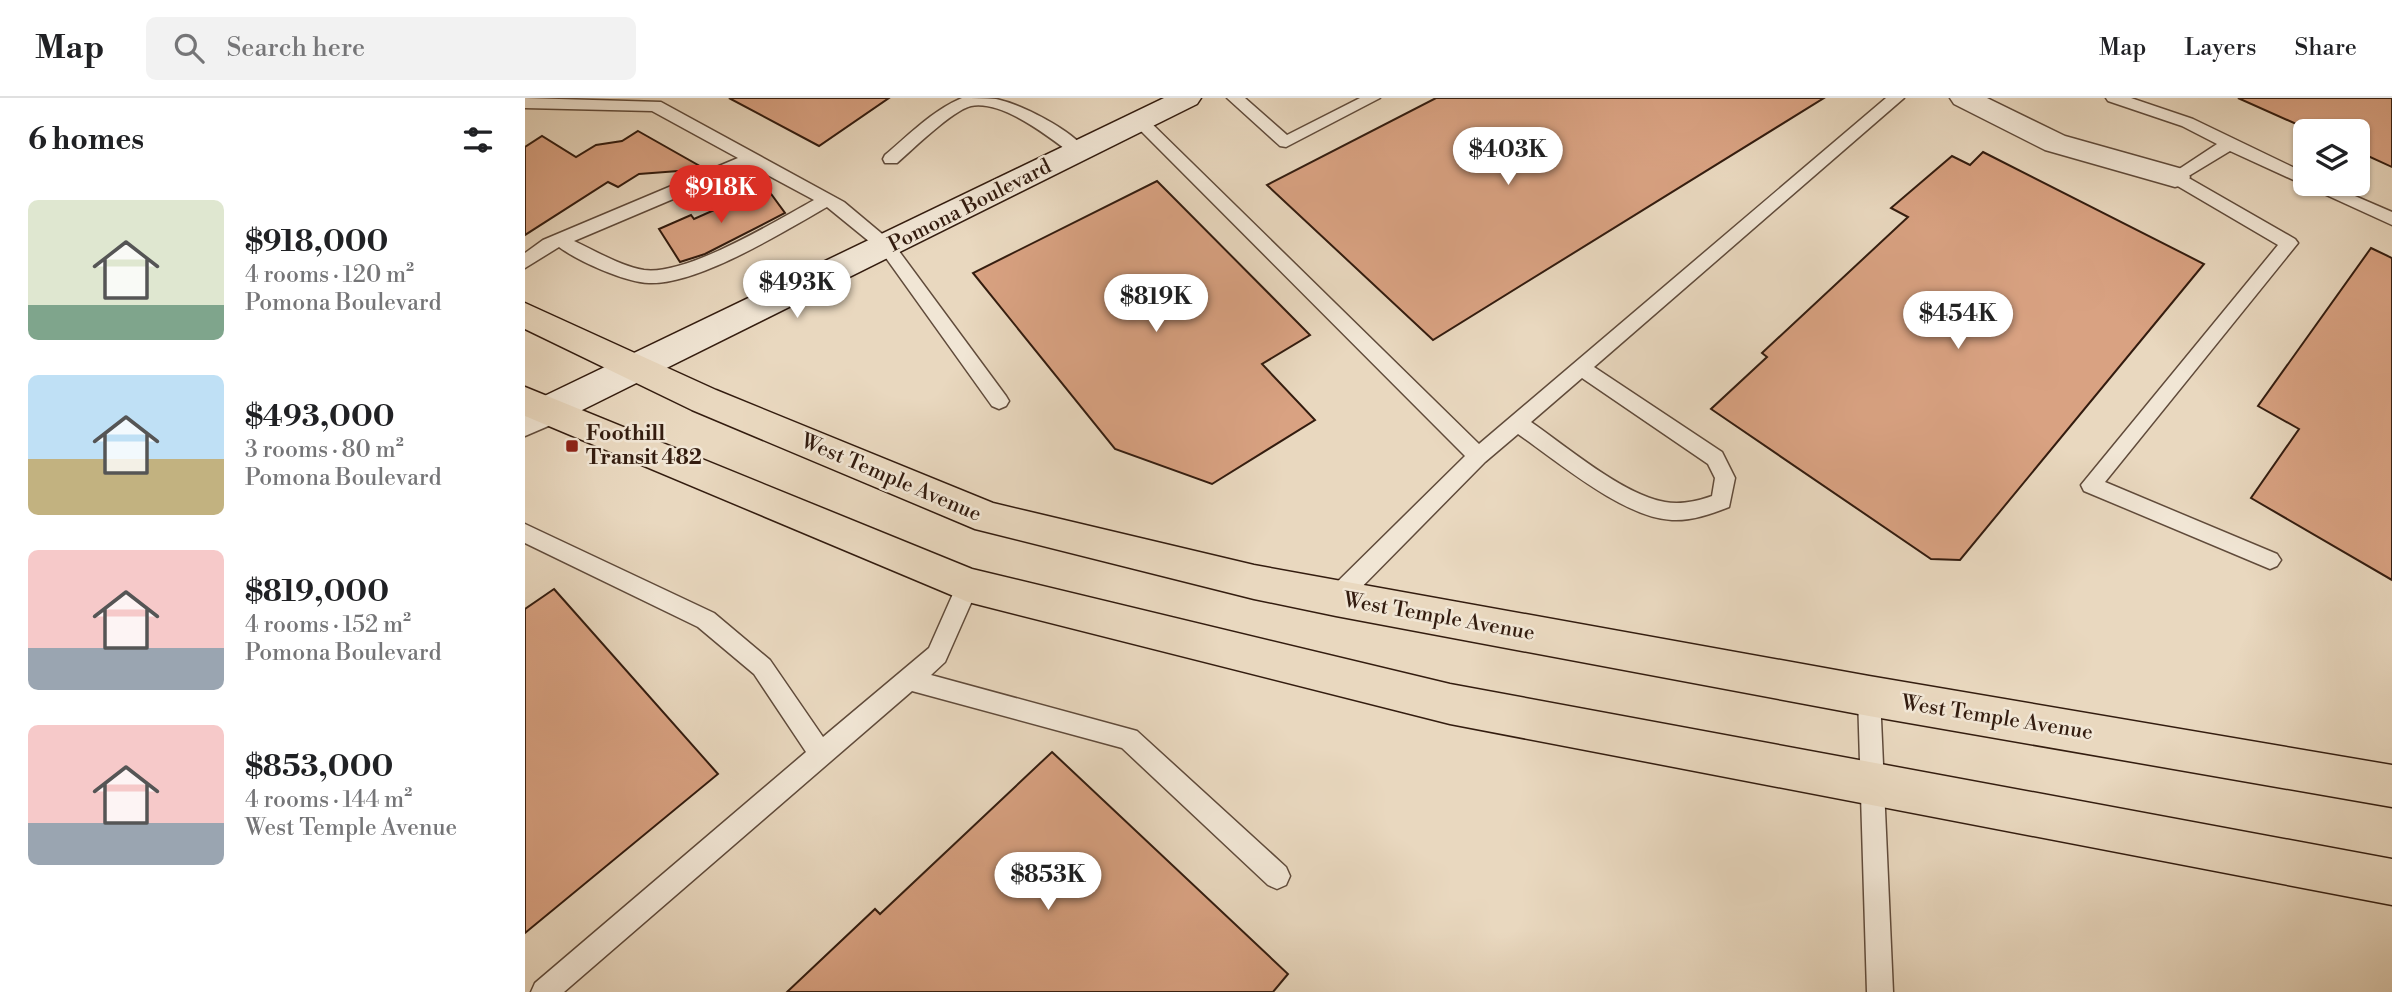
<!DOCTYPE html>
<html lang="en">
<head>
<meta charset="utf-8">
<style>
  body { margin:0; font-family:"Libre Bodoni",serif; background:#f2f2f2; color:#202124; height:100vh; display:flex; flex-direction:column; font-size:26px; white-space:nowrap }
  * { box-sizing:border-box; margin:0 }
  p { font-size:23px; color:#757577 }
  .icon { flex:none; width:38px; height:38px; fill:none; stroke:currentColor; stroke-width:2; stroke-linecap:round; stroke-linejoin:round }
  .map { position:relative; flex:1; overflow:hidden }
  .sheet { display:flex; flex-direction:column; background:#fff; width:525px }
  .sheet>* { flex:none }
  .controls { position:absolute; left:1768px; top:21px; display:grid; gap:14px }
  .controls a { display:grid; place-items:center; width:77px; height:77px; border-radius:10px; background:#fff; box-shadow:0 2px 5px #0004; font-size:35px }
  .price { position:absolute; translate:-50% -60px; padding:0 16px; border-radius:24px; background:#fff; color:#222; font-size:23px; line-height:46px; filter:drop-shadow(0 2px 4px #0008) }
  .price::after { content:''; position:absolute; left:50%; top:42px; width:21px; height:16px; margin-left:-10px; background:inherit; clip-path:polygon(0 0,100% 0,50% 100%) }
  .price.selected { background:#d93025; color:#fff }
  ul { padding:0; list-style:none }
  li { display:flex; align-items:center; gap:21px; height:175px; padding:0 28px }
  li span { display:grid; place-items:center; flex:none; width:196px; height:140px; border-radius:10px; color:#555 }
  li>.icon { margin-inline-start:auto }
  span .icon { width:84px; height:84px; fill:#fffc; stroke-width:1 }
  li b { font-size:30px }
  h2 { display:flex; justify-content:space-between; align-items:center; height:84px; padding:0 28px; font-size:30px }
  header { display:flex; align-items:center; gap:42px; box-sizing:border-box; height:98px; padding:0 35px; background:#fff; border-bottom:2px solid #e0e0e0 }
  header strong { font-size:33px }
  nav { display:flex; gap:38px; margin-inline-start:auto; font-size:24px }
  .search { width:490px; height:63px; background:#f2f2f2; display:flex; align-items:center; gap:18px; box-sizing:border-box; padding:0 24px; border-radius:10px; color:#757577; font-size:26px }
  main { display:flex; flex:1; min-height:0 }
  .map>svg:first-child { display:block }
  .building { fill:#d9a282; stroke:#331c0f; stroke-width:2 }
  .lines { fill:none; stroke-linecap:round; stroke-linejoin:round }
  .lane-casing { stroke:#604b3b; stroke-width:3 }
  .street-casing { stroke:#604b3b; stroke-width:3 }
  .secondary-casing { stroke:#331c0f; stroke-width:3 }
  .primary-casing { stroke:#331c0f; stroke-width:3 }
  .lane { fill:#f1e6d5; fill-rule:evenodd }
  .street { fill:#f1e6d5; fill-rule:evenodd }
  .secondary { fill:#f1e6d5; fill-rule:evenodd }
  .primary { fill:#e9d8bf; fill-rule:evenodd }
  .poi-dot { fill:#8f2418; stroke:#f1e6d5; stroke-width:2.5 }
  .labels { text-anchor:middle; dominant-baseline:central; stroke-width:5; stroke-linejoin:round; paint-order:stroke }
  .street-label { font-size:21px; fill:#331c0f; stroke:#f1e6d5 }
  .poi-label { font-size:21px; font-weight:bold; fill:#331c0f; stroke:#f1e6d5; text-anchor:start }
</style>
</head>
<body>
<header>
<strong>Map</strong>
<div class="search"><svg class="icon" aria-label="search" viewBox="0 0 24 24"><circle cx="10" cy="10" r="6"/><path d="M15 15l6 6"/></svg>Search here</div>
<nav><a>Map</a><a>Layers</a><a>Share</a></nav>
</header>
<main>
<section class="sheet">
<h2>6 homes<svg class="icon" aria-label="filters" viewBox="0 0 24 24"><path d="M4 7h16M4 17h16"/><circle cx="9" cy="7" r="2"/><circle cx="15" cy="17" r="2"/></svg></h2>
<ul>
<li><span style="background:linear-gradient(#dfe7d0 75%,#7fa58c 0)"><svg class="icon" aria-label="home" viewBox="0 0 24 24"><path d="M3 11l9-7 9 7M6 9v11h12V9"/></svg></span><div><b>$918,000</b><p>4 rooms · 120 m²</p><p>Pomona Boulevard</p></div></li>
<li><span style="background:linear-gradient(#bfe0f5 60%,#c2b280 0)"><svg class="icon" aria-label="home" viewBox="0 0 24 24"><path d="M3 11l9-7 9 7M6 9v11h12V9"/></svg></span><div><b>$493,000</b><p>3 rooms · 80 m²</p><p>Pomona Boulevard</p></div></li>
<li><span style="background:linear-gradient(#f6c9c9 70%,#9aa5b1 0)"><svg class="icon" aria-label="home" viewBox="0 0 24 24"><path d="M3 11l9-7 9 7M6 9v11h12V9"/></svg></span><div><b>$819,000</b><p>4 rooms · 152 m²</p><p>Pomona Boulevard</p></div></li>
<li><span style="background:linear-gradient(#f6c9c9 70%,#9aa5b1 0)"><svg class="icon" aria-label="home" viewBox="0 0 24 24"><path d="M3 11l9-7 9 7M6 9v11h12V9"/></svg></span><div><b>$853,000</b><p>4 rooms · 144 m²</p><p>West Temple Avenue</p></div></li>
</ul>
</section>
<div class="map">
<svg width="1867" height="894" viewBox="0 0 1867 894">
  <rect width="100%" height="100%" fill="#e9d8bf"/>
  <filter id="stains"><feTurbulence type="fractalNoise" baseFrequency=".00286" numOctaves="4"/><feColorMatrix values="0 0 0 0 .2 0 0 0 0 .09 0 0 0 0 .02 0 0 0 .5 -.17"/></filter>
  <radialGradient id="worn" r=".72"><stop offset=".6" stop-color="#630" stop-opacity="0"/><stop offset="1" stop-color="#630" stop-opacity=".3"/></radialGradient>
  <path class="building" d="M204,0H364L294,48Z
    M911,0H1299L908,242L742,87Z
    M1713,0H1867V69L1832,53V33H1787Z
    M113,33L180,71L114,76L93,89L83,84L0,137V49L17,38L51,59L71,47L97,43Z
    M1458,54L1679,166L1435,462L1406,461L1186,311L1242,259L1237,255L1383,119L1366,110L1427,58L1445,67Z
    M632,83L785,237L737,266L790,322L687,386L590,351L448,175Z
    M241,89L260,115L180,156L155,164L134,131L166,117L169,121Z
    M1846,150L1867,160V482L1726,400L1774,331L1733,308Z
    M29,491L193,676L0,835V511Z
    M527,654L763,876L748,894H262L350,811L355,816Z"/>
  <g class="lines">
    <g class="lane-casing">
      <path id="lane" d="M0,0L136,4L319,104L368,145L481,298L484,303L481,308L474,311L467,308L356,153L302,109C258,134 173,187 124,185C99,184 53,163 34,149L0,170V155L18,142L213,60L127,13L0,10ZM226,68L289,102C251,123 161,178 119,172C95,168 71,153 49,143Z
        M437,0C448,0 460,0 471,1C496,6 547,32 562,53L560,57H548C524,39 478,2 446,8C428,12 387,52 372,65H360L358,61L360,57C384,37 408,12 437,0Z
        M702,0H720L762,37L835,0H855L761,49L755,48Z
        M1361,0H1379L1069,269L1197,354L1210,380L1204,409C1186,416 1167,423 1147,422C1099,420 1032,363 993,336L960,364L819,507L811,510L803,507L800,500L803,493L940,358L606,23L614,18L620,19L954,346ZM1057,280L1183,366L1190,380L1187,398C1173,403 1155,407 1140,404C1098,397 1041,348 1006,324Z
        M1581,0H1606L1668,21L1780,75V86H1802L1867,114V127L1705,53L1662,79L1770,141L1773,145L1580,384L1752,456L1756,462L1752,468L1745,471L1559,393L1556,387L1753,147L1644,83L1642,79L1692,46L1657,28L1583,3Z
        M0,426L189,515L245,562L298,639L404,550L435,480L443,478L451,480L454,487L420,564L406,577L612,633L761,769L765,778L761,787L752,791L743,787L597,650L387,593L39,894H6L10,885L281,654L229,576L173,529L0,445Z
        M1344,587L1352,590L1355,598L1368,894H1342L1333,598L1336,590Z"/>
    </g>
    <g class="street-casing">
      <path id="street" d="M1425,0H1462L1540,38L1661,72L1665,79L1661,86L1650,89L1520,52L1429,6Z
        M22,299L35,303L40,313L35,323L0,338V308Z"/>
    </g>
    <g class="secondary-casing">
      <path id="secondary" d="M639,0H676L672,6L35,323L22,327L9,323L4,313L9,303Z"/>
    </g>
    <g class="primary-casing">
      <path id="primary" d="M0,205L191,292L468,405L729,467L811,482L1344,578L1867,667V709L1344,618L811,518L729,501L450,431L167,312L0,231Z
        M0,289L447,471L925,586L1867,761V807L925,626L443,504L0,318Z"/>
    </g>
    <use href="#lane" class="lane"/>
    <use href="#street" class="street"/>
    <use href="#secondary" class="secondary"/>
    <use href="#primary" class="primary"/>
  </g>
  <rect class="poi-dot" x="40" y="341" width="14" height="14" rx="3.5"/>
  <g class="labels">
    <g class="street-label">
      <text transform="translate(445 108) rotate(-27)">Pomona Boulevard</text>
      <text transform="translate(366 380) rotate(23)">West Temple Avenue</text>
      <text transform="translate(914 519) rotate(10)">West Temple Avenue</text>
      <text transform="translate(1472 620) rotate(9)">West Temple Avenue</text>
    </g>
    <g class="poi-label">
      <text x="61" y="336">Foothill<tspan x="61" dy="24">Transit 482</tspan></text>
    </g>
  </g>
  <rect width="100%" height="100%" filter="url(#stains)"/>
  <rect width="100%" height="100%" fill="url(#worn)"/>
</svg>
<div class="controls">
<a><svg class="icon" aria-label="layers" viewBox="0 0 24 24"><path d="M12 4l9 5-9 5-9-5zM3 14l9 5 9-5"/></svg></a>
</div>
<b class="price" style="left:983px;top:89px">$403K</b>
<b class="price selected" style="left:196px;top:127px">$918K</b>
<b class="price" style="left:272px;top:222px">$493K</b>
<b class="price" style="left:631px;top:236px">$819K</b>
<b class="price" style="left:1433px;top:253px">$454K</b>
<b class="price" style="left:523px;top:814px">$853K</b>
</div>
</main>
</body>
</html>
